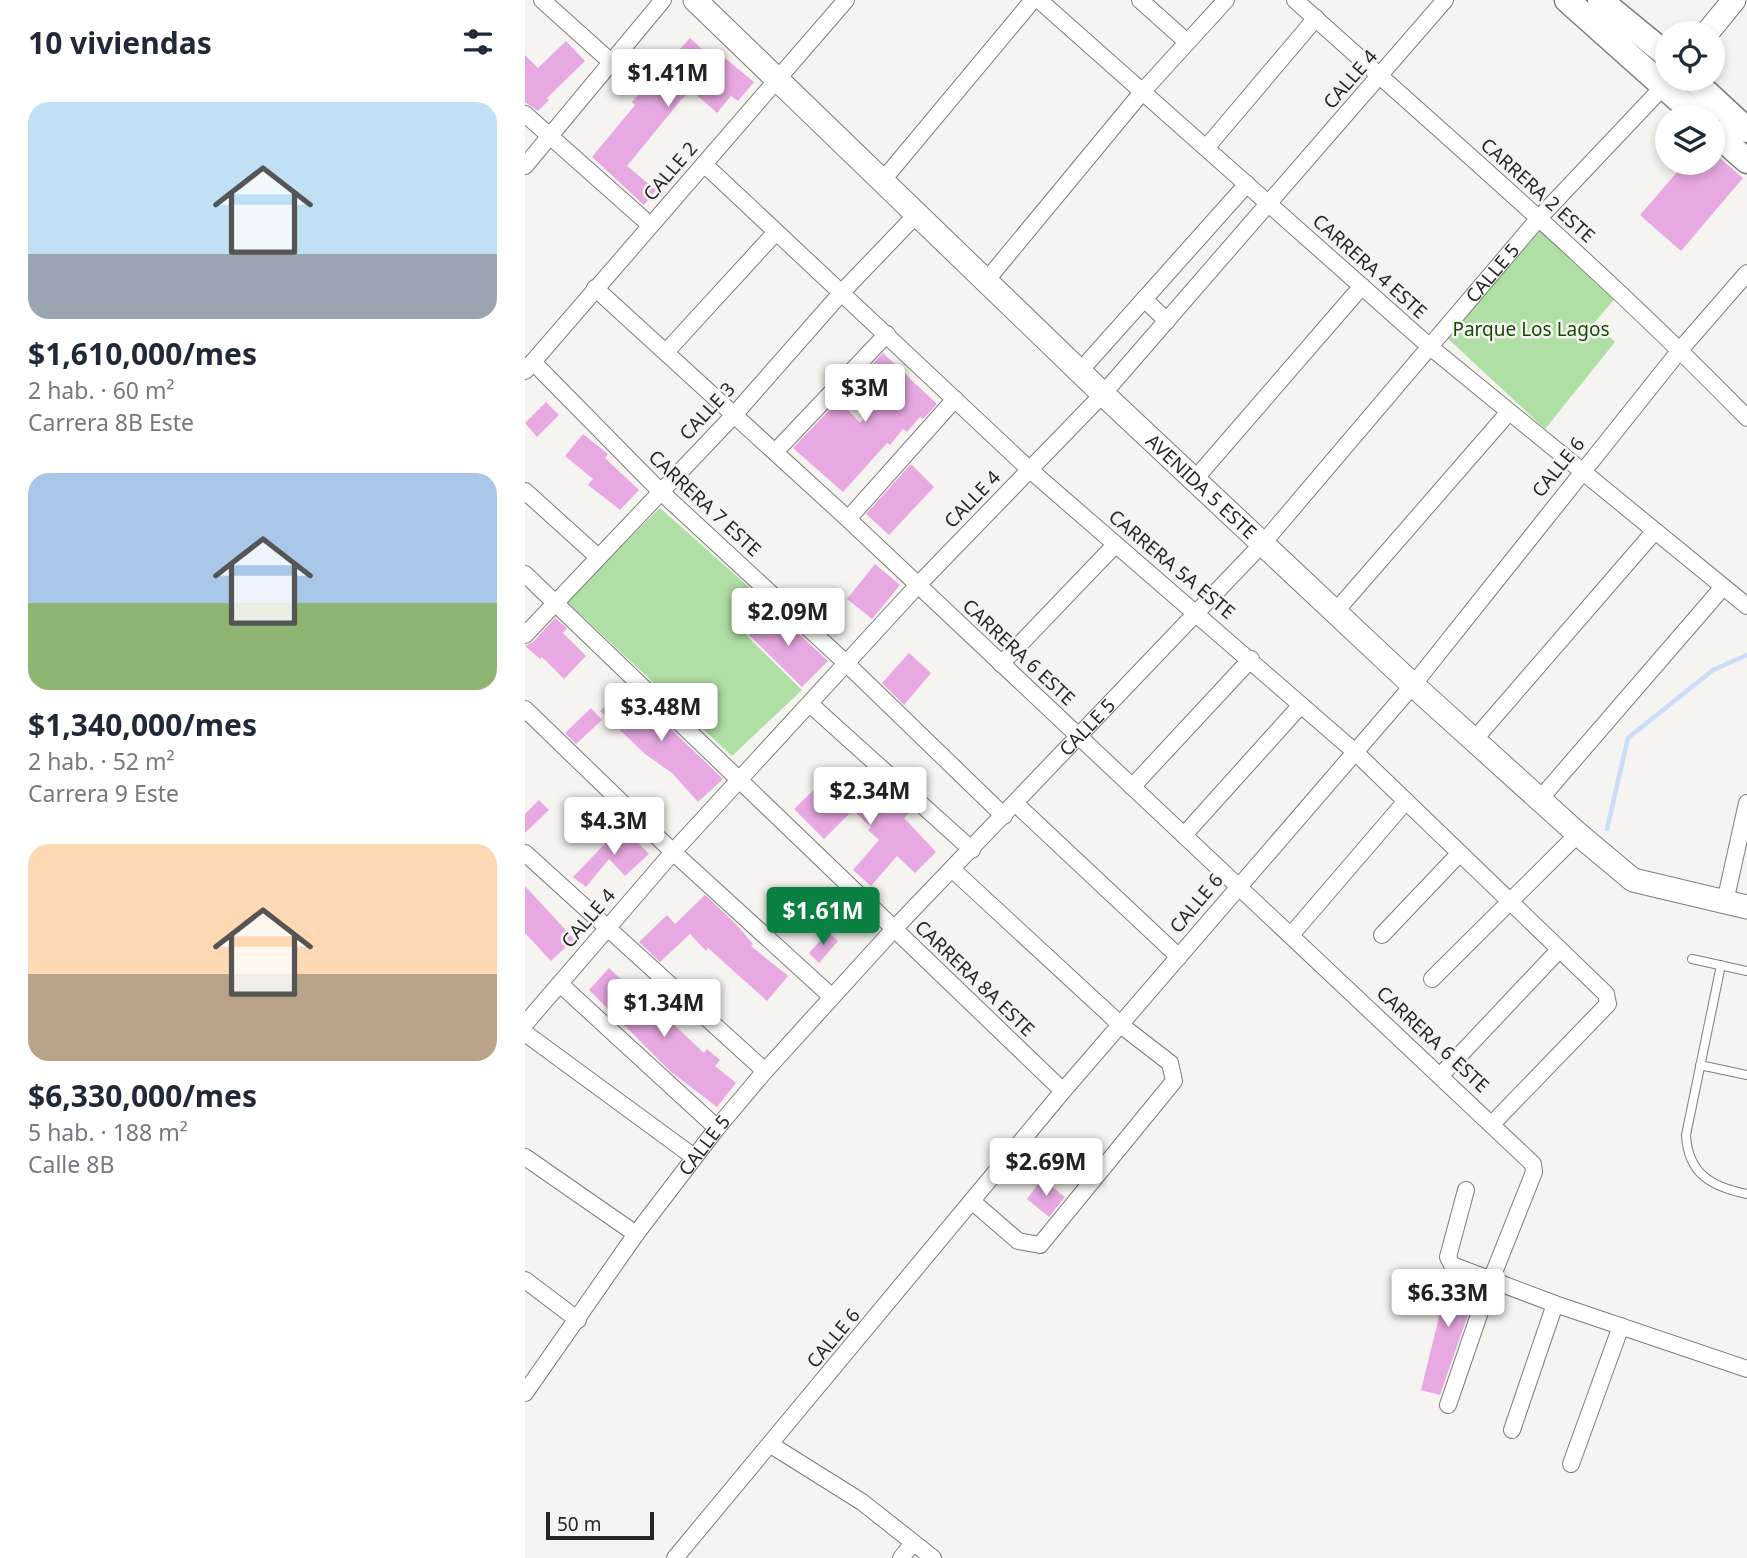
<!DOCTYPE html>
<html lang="es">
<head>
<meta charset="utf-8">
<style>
  body { margin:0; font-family:"Noto Sans",sans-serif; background:#f2f2f3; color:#1f2937; height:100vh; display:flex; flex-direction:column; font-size:26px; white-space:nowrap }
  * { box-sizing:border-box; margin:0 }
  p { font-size:23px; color:#747a83 }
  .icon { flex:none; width:38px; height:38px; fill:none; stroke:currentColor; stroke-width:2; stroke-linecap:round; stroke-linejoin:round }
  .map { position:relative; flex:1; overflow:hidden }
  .drawer { display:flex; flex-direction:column; background:#fff; width:525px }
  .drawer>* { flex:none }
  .fabs { position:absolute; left:1130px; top:21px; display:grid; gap:14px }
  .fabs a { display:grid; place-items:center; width:70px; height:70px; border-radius:50%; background:#fff; box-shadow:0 4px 10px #0003; font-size:35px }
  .scale { position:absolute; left:21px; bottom:18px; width:108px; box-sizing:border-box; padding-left:7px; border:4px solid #282726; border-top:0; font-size:19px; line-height:24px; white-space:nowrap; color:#282726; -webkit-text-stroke:5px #f5f4f0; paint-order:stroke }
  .price { position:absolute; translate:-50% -60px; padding:0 16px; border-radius:7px; background:#fff; color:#222; font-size:23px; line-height:46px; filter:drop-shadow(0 2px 4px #0008) }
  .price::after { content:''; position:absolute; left:50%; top:42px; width:21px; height:16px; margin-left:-10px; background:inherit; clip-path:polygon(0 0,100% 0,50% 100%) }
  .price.current { background:#0b8043; color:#fff }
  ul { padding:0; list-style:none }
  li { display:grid; align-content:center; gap:14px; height:371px; padding:0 28px }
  li span { display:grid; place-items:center; height:217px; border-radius:21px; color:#555 }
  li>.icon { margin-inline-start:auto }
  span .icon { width:126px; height:126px; fill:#fffc; stroke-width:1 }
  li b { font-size:30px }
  h2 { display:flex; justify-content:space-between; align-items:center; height:84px; padding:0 28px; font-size:30px }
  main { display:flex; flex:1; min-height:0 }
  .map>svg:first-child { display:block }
  .green { fill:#afdfa4 }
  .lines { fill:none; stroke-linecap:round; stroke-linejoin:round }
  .stream { stroke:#cbddf8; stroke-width:4.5 }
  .building { fill:#e8a9e3 }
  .service-casing { stroke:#7e7d79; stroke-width:10 }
  .minor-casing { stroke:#7e7d79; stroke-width:18 }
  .secondary-casing { stroke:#7e7d79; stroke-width:25 }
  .primary-casing { stroke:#7e7d79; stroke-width:27 }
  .service { stroke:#fff; stroke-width:8 }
  .minor { stroke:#fff; stroke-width:16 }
  .secondary { stroke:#fff; stroke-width:23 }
  .primary { stroke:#fff; stroke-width:24 }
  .labels { text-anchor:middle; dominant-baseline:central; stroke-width:5; stroke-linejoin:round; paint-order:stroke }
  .street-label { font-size:19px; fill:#282726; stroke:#f5f4f0 }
  .park-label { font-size:19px; fill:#164906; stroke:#f5f4f0 }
</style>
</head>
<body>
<main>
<section class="drawer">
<h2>10 viviendas<svg class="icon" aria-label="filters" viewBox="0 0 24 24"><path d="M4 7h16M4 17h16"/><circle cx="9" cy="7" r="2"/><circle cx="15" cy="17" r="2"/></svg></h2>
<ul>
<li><span style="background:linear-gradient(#bfe0f5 70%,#9aa5b1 0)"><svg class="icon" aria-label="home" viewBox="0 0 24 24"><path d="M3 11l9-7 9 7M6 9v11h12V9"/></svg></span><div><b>$1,610,000/mes</b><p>2 hab. · 60 m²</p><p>Carrera 8B Este</p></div></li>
<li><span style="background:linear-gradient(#a9c7e8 60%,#8fb573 0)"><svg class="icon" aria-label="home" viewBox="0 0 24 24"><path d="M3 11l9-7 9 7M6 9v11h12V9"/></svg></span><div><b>$1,340,000/mes</b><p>2 hab. · 52 m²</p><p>Carrera 9 Este</p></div></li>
<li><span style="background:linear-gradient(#ffd9b3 60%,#b9a48a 0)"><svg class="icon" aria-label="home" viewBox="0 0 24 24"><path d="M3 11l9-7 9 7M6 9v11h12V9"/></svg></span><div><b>$6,330,000/mes</b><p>5 hab. · 188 m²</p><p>Calle 8B</p></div></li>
</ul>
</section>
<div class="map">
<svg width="1222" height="1558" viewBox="0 0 1222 1558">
  <rect width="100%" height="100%" fill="#f5f4f0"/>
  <path class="green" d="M1014,224L1092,296L1069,323L1090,342L1020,429L918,334Z
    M135,508L244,605L221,635L277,690L207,756L41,601Z"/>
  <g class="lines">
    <path class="stream" d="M1082,829L1103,738L1188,670L1222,655"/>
  </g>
  <path class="building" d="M165,38L194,65L200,58L229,82L213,101L206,96L192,113L166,90L156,100L102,166L131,190L119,205L67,157L110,105L107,102Z
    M41,41L60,61L22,98L24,100L13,111L0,102V55L13,68Z
    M1188,152L1218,178L1156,251L1115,215L1160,163H1188Z
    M358,353L412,404L398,419L395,417L382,432L378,429L365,445L362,443L318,492L268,448L314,400L335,423L349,406L328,385Z
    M21,402L34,415L12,437L0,423Z
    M58,434L83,454L80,458L114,490L95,510L63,485L68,479L40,456Z
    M386,464L409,487L364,535L341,514Z
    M350,564L375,585L347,619L322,599Z
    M247,609L303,661L277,687L224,635Z
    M30,618L42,628L38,633L61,656L39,679L17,657L15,659L0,646L8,642Z
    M384,653L406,673L379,705L357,683Z
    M101,686L198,779L173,802L147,773L120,754L75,711Z
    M66,708L77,720L51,744L40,733Z
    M333,777L350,792L354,788L370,802L373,800L385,812L379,818L411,852L390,873L372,856L346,886L328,870L354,840L343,830L346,827L328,810L299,839L269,809L292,787L309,804Z
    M68,797L79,808L57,832L46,821Z
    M14,800L24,810L0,833V814Z
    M97,826L124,854L100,876L84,859L61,887L48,877Z
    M0,886L49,939L26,961L0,933Z
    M180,895L210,923L228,944L226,946L263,976L242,1001L183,948L181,951L165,934L135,962L114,942L142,915L150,924Z
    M303,932L313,941L294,963L284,953Z
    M84,968L142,1023L145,1021L179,1053L182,1049L195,1060L190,1066L211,1083L192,1107L145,1071L64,990Z
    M517,1179L540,1197L524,1217L502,1199Z
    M919,1272L953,1286L915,1395L896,1390L914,1317V1288Z"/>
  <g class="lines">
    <g class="service-casing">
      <path id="service" d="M1167,959L1222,971
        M1196,965L1161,1135C1163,1174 1187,1187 1222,1194
        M1175,1065L1222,1075"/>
    </g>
    <g class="minor-casing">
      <g id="minor">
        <path d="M17,0L86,62"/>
        <path d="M514,0L904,346L1222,606"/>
        <path d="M615,0L662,42"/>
        <path d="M770,0C923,138 1079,271 1222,418"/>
        <path d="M0,114L125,225"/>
        <path d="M681,148L791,18"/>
        <path d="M179,164L505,470L829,751L1081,994L1083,1004L967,1124"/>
        <path d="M0,166L138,0"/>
        <path d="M358,180L508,0"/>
        <path d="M461,281L618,91L701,0"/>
        <path d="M70,288L323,519L1008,1164L1009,1172L966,1280L923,1405"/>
        <path d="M619,299L642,321"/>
        <path d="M141,352L251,232"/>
        <path d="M8,362L135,491L322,664L479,816"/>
        <path d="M0,371L321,0"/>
        <path d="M555,371L722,184"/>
        <path d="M250,452L362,334"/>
        <path d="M670,479L837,286"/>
        <path d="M0,491L73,557"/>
        <path d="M323,519L430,399"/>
        <path d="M0,574L538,1091"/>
        <path d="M811,611L984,412"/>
        <path d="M0,635L209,415L317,292L392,214"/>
        <path d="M476,664L590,545"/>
        <path d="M286,705L447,850"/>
        <path d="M0,709L148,852L307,997"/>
        <path d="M949,740L1129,532"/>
        <path d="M607,787L726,659"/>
        <path d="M1015,799L1198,587"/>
        <path d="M491,804L654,957"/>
        <path d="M659,835L776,705"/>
        <path d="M0,853L240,1071"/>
        <path d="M428,870L597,1026L645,1063L649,1081L515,1245L493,1241L448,1202"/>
        <path d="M1200,902L1222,803"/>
        <path d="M766,935L881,801"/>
        <path d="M857,935L935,853"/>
        <path d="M907,979L1053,834"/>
        <path d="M35,984L192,1128"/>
        <path d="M0,1024L148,852L392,586L578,394L920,0"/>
        <path d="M0,1033L169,1157"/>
        <path d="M916,1075L1034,950"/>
        <path d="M0,1157L111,1234"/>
        <path d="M941,1190L923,1257L927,1265L1030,1304L1222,1369"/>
        <path d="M0,1280L53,1320"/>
        <path id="s1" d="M0,1393L111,1234L192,1128L240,1071L369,929L739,542L1014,218L1138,87"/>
        <path d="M987,1430L1030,1304"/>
        <path d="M246,1445L337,1502L408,1558"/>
        <path d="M1046,1464L1096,1326"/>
        <path d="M150,1558L538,1091L888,685L1155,350L1222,273"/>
        <path d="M376,1558L388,1543"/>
      </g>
    </g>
    <g class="secondary-casing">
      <g id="secondary">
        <path id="s2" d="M170,0L578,394L888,685L1053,834L1108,880L1222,907"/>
        <path d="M1182,33L1209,0"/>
      </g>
    </g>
    <g class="primary-casing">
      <path id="primary" d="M1042,0L1173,117
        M1075,0L1143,56
        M1167,79L1222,130
        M1188,131L1222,161"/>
    </g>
    <use href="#service" class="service"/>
    <use href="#minor" class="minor"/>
    <use href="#secondary" class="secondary"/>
    <use href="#primary" class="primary"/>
  </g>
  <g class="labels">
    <g class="street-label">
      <text transform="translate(825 79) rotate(-49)">CALLE 4</text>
      <text transform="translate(145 171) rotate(-49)">CALLE 2</text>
      <text transform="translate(1013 190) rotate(42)">CARRERA 2 ESTE</text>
      <text transform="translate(845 266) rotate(42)">CARRERA 4 ESTE</text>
      <text stroke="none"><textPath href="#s1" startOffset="1482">CALLE 5</textPath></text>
      <text transform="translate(182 411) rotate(-47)">CALLE 3</text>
      <text transform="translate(1033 467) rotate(-51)">CALLE 6</text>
      <text stroke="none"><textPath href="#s2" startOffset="702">AVENIDA 5 ESTE</textPath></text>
      <text transform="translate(447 499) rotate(-46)">CALLE 4</text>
      <text transform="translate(180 503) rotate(43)">CARRERA 7 ESTE</text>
      <text transform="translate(647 564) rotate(40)">CARRERA 5A ESTE</text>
      <text transform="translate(494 652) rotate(43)">CARRERA 6 ESTE</text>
      <text stroke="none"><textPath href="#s1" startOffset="873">CALLE 5</textPath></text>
      <text transform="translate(671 903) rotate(-50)">CALLE 6</text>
      <text transform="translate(63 918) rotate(-49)">CALLE 4</text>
      <text transform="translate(450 978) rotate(44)">CARRERA 8A ESTE</text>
      <text transform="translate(908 1039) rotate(43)">CARRERA 6 ESTE</text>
      <text stroke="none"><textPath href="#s1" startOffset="306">CALLE 5</textPath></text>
      <text transform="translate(308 1338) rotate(-50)">CALLE 6</text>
    </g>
    <g class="park-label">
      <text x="1006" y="329">Parque Los Lagos</text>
    </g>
  </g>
</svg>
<div class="fabs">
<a><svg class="icon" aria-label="locate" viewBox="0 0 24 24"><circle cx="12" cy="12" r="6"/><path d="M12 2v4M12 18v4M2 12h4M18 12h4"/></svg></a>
<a><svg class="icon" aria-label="layers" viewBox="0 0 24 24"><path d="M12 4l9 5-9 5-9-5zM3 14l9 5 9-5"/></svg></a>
</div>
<div class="scale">50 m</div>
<b class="price" style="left:143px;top:109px">$1.41M</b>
<b class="price" style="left:340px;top:424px">$3M</b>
<b class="price" style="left:263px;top:648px">$2.09M</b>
<b class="price" style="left:136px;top:743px">$3.48M</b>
<b class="price" style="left:345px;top:827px">$2.34M</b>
<b class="price" style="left:89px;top:857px">$4.3M</b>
<b class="price current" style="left:298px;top:947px">$1.61M</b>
<b class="price" style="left:139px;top:1039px">$1.34M</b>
<b class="price" style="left:521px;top:1198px">$2.69M</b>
<b class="price" style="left:923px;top:1329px">$6.33M</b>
</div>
</main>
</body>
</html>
